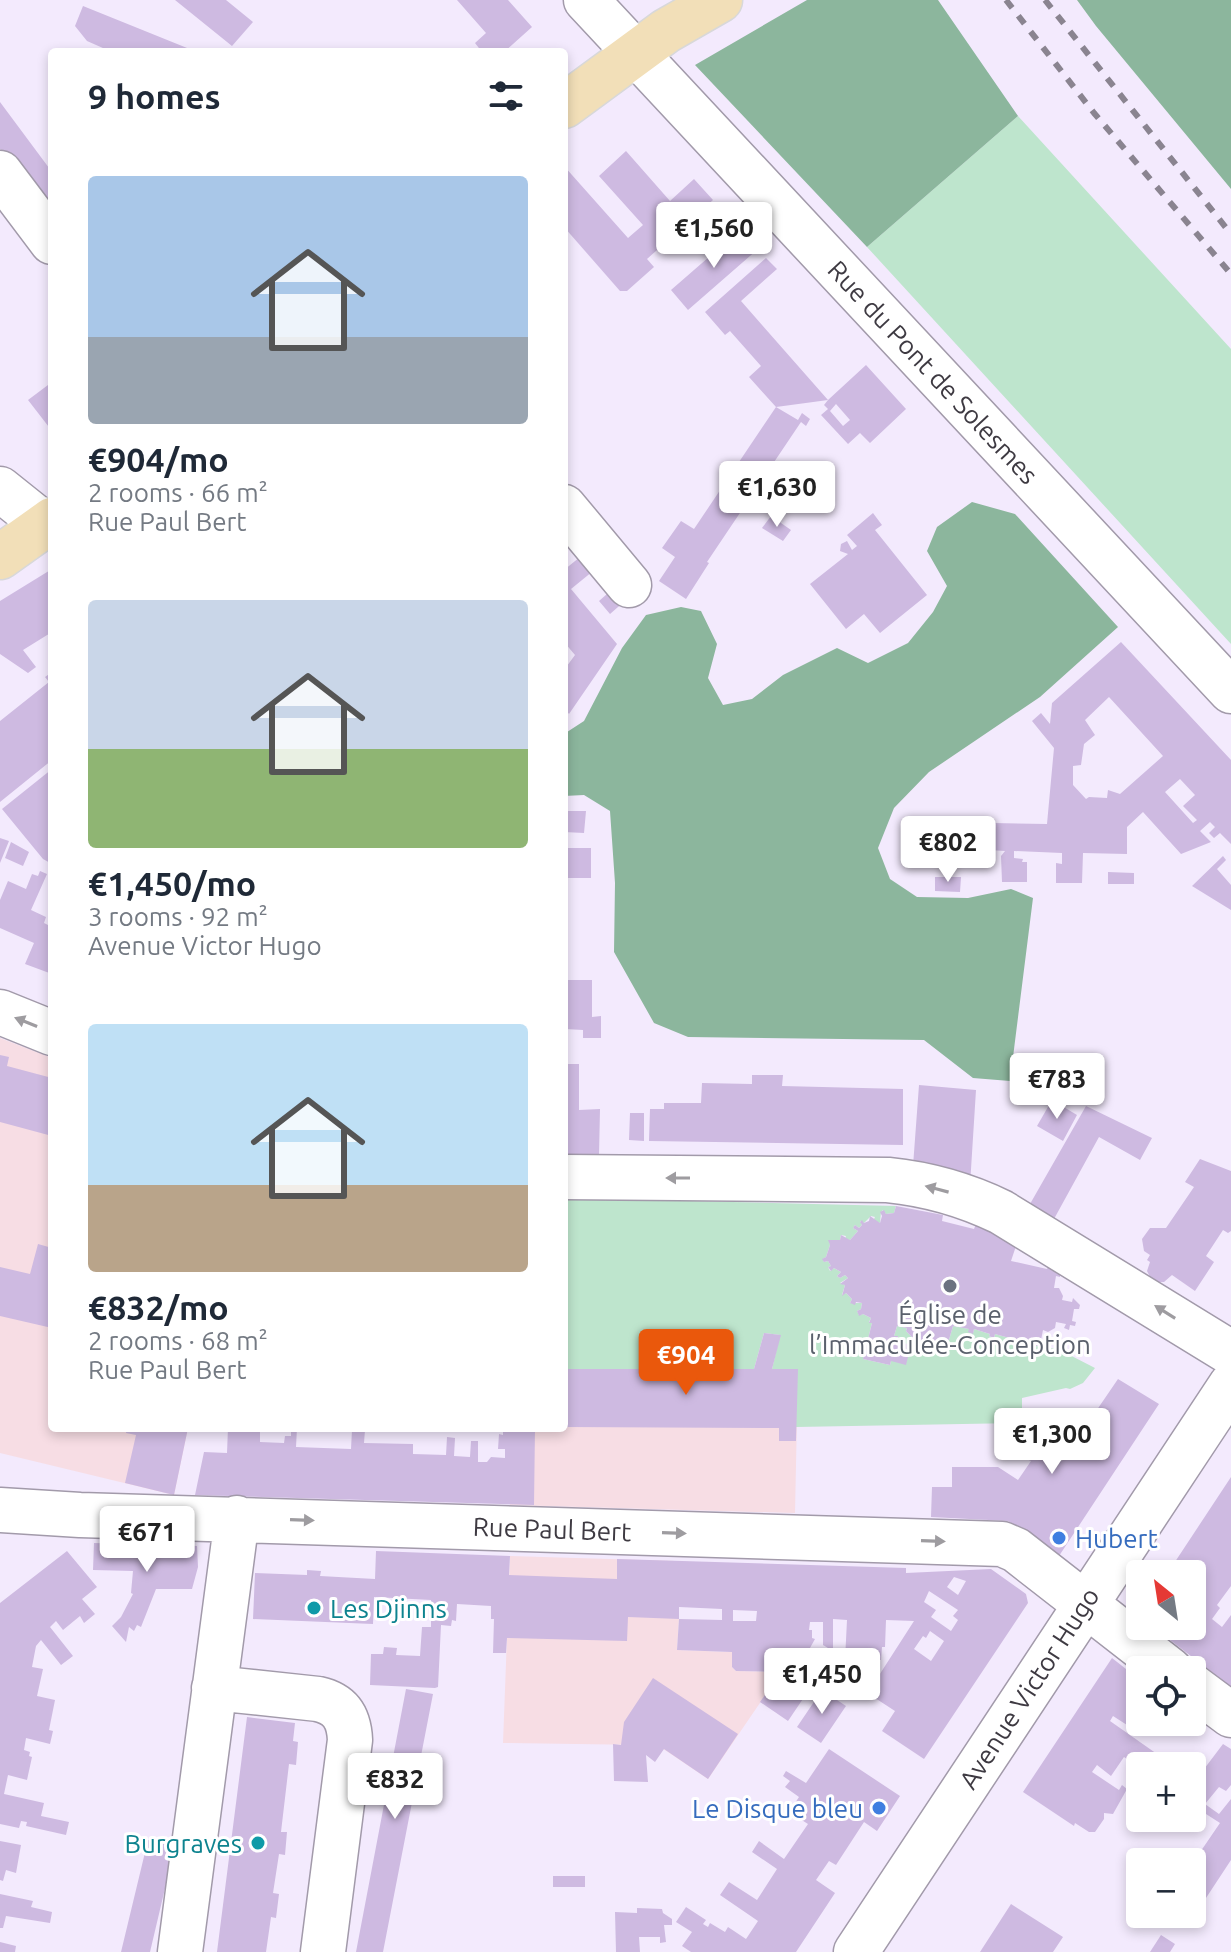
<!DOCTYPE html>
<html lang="en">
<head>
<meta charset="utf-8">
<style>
  body { margin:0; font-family:Ubuntu,sans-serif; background:#f2f2f3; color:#1f2937; height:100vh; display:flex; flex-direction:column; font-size:30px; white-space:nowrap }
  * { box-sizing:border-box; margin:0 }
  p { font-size:26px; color:#747a83 }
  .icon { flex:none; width:44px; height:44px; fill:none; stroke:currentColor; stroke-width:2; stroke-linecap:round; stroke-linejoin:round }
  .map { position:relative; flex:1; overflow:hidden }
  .side { position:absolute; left:48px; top:48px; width:520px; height:1384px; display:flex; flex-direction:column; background:#fff; border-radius:8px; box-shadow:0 4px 12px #0003 }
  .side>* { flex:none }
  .needle { width:52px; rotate:330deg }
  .controls { position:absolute; left:1126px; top:1560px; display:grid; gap:16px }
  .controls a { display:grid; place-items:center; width:80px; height:80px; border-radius:8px; background:#fff; box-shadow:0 4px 12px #0003; font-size:40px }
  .price { position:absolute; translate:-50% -68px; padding:0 18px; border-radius:8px; background:#fff; color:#222; font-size:26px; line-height:52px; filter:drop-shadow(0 2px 4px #0008) }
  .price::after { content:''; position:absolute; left:50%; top:48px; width:24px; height:18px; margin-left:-12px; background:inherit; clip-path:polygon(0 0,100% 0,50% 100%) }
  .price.selected { background:#ea580c; color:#fff }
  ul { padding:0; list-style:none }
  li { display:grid; align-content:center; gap:16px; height:424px; padding:0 40px }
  li span { display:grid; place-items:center; height:248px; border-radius:8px; color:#555 }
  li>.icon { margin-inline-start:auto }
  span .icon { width:144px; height:144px; fill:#fffc; stroke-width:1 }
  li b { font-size:34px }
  h2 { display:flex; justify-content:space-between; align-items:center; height:96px; padding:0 40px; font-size:34px }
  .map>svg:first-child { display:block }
  .education { fill:#f7dde4 }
  .green { fill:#bee5cd }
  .forest { fill:#8cb69d }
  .building { fill:#cebae1; fill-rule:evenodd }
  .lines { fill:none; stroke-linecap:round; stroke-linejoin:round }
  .minor-casing { stroke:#a29aaa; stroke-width:47 }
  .major-casing { stroke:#d8d8d9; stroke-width:47 }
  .minor { stroke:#fff; stroke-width:44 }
  .major { stroke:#f2dfb8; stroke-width:44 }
  .rail { stroke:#8a8490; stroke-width:6; stroke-dasharray:10 10; stroke-linecap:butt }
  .oneway { fill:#9e9ca0 }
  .worship-dot { fill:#6b7280; stroke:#fff; stroke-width:3 }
  .shop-dot { fill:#3f7fe0; stroke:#fff; stroke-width:3 }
  .culture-dot { fill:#0f9aa8; stroke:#fff; stroke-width:3 }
  .labels { text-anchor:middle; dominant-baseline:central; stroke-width:6; stroke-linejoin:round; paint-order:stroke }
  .street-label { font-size:26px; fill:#3e3a42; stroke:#fff }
  .worship-label { font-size:26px; fill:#5b616d; stroke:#fff }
  .shop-label { font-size:26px; fill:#366cbe; stroke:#fff; text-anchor:start }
  .culture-label { font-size:26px; fill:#0d838f; stroke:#fff; text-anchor:start }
</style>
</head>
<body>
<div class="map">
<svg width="1231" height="1952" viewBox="0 0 1231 1952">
  <rect width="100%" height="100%" fill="#f3eafd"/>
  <path class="education" d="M0,1038L52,1058V1428H188L174,1495L0,1453Z
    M564,1369H798L795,1513L510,1505V1428H564Z
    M510,1556L675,1561L673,1613L679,1619L677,1650L732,1652V1667L736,1671L781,1672L708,1779L644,1736V1745L503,1743Z"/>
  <path class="green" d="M1018,116L1231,349V644L867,247Z
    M564,1198L896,1206L894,1213L886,1214L883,1210L881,1212L880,1223L873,1221L875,1217L871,1216L864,1223L860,1221L862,1225L859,1228L855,1225L853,1228L858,1231L850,1240L845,1239L846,1236L841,1235L840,1240L833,1242L829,1240L830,1245L826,1257L823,1259L824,1262L828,1261L831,1266L828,1267L830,1271L834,1268L841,1272L837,1276L840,1278L845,1275L848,1278L840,1283L845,1285L842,1295L846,1293L852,1299L850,1303H862L861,1309L857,1311L859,1315L863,1314L871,1318L869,1322L872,1323L863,1359L890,1365L891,1361L910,1345L896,1341L898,1337L894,1336L897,1326L907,1328L906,1331L913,1338L912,1341L917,1343L918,1340L941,1346L940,1351L945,1352L947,1348H951L952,1343H948L953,1326L969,1329L973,1333L974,1329L990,1334L989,1336L994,1338L995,1334L1013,1339L1012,1341L1016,1343L1017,1339L1036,1342V1346L1058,1349L1095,1368L1083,1383L1070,1389L1066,1388L1022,1398V1423L796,1427L772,1369L780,1335L764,1333L754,1369H564Z"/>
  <path class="forest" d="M807,0H938L1018,116L867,247L695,65Z
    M1077,0H1231V189L1096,26Z
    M972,502L1015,514L1118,627L1040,697L929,772L894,808L878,848L890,879L917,897L968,898L1011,889L1033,898L1010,1081L973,1078L924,1040L688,1037L654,1023L614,952L615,883L610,811L584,795L564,796V734L584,721L622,648L646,615L681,607L701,611L717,644L708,678L723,705L752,699L783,675L837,648L868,663L908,643L933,612L947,586L927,551L937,527Z"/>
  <path class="building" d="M175,0H226L253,22L232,46Z
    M457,0H508L532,27L504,52H482L475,43L486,33Z
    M83,6L197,52H112L87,41L75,26Z
    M0,102L52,172V218L0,149Z
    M626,151L670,201L694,179L713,200L647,259L654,267L627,291H620L564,227V166L628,238L643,225L599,176Z
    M740,230L758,249L688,310L671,290Z
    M766,258L777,269L741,301L828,400L866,365L906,409L870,443L860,433L848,444L821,415L828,409L824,405L828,400L776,407L749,377L761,366L730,331L725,335L705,312ZM836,404L850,420L843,426L830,411Z
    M52,382V431L28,400Z
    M776,407L798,420L802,413L810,419L806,426L801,422L707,562L709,563L686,599L659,581L675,557L662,548L681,521L694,529Z
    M873,513L882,525L875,530L927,595L880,633L864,614L846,629L810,584L848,554L840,551L841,544L847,541L852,550L857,546L847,535Z
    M771,516L791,530L783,541L762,528Z
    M580,557L598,567L571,589L617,644L569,714L564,708V670L575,655L564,642V570Z
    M52,569V632L23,650L36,667L28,673L0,654V601Z
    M615,587L626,600L610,614L599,601Z
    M1121,642L1231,760V844L1220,833L1214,838L1209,833L1215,827L1210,822L1200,831L1211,842L1181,854L1143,812L1127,827V854L1083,853L1082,883H1056V863L1062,864V853L1014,851V858L1023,859L1022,862H1027V882H1002L1001,856L1005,851L941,847L942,822L1047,824L1054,748L1032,721L1041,713L1050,724L1052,703ZM1109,697L1163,756L1120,794L1108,790L1107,798L1089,797L1086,799L1073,785V766L1081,765L1084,744L1095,735L1085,720ZM1180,779L1195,795L1183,806L1197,820L1193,823L1165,792Z
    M52,672V760L0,802V721L49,682L45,677Z
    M52,769V864L43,859L2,809Z
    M564,811H586L584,833L564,832Z
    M0,838L9,841L0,863Z
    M11,842L29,852L23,866L5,858Z
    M564,848H591V878H564Z
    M1223,856L1226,860L1217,869L1231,885V910L1192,886Z
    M40,871L47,874L31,910L46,917L44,923L52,927V974L25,964L34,943L0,928V900L8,881L26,889L32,874L38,876Z
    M1108,872L1134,873V884H1108Z
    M935,877H961L960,892L935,891Z
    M565,980H592V1017L601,1016V1038H583V1030L565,1029Z
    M0,1055L9,1057L7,1066L52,1078V1136L0,1122Z
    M564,1064H579V1110L600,1109L599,1155L564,1154Z
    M752,1075H783L782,1086L903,1089V1145L649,1141L650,1109H664V1103H701L702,1083L752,1084Z
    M919,1085L976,1090L970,1185L913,1166Z
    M1052,1100L1077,1115L1063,1141L1037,1126Z
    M1086,1106L1152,1138L1140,1160L1099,1137L1054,1219L1030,1204Z
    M630,1113H644V1141L629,1140Z
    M1200,1159L1231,1171V1231L1228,1233L1223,1230L1206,1256L1214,1262L1195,1291L1172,1275L1164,1282H1156L1151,1279L1147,1271L1150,1262L1147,1260L1150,1255L1144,1251L1142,1239L1150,1228H1166L1194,1187L1185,1182Z
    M896,1206L943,1215L942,1221L974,1229L976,1224L1016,1246L1011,1261L1047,1269L1049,1264L1051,1265V1270L1060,1272V1277L1056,1276L1054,1288H1059L1063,1296L1062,1300L1072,1302L1073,1298L1080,1305L1079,1309H1074L1072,1321L1076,1322L1075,1326L1070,1325L1069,1330L1064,1328L1066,1324L1056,1322L1055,1328L1048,1332L1043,1330L1041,1340L1046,1341L1045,1345L1040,1344L1039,1346H1035L1036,1342L1017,1339L1016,1343L1012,1341L1013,1339L995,1334L994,1338L989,1336L990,1334L974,1329L973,1334L968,1332L969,1329L953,1326L948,1343H953L951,1349L947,1348L945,1352L940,1351L941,1346L918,1340L917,1343L911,1341L913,1338L906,1331L907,1328L897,1326L894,1336H898L896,1341L911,1345L906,1365L891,1361L890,1365L863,1359L872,1323H869L871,1318L863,1314L859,1316L857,1311L861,1309L862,1303L856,1302L855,1305L850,1303L852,1299L846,1293L842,1296L845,1285L840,1284L848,1278L845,1275L840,1278L837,1276L841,1272L834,1268L831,1271L828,1267L831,1266L828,1261L824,1262L822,1259L826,1257L830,1245L828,1240H840L841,1235L850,1240L858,1231L853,1228L855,1225L859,1228L862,1225L860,1222L862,1220L864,1223L869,1221L870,1216L880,1223L882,1216L880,1212L884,1210L886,1214L894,1213Z
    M38,1244L52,1248V1328L0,1316V1267L30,1274Z
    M764,1333L781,1335L772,1369H798L796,1441H779V1428L564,1427V1369H754Z
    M1118,1379L1159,1404L1059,1556L1008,1521L931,1517L932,1487H952V1467H998L1018,1480L1031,1461L1022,1457V1449H1042L1062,1461Z
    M127,1428H188L174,1495L125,1483L136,1435L126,1433Z
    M228,1428H260V1442L284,1443L285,1436H291V1428H297L296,1447L351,1449L352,1430H365L364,1443L413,1444V1454L446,1455L447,1437L455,1438L454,1456L470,1457L471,1441H478V1462H487L491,1457L505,1458V1449H498L499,1434L503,1435V1428H535L534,1505L195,1495L204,1452L227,1453Z
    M1231,1477V1586L1217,1605L1220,1608L1212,1619L1222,1627L1231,1615V1687L1152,1626H1192V1574H1167Z
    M94,1543L197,1546L198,1567L192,1589H156L141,1627L137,1625L134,1631L129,1627L126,1642L112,1626L121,1617L133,1594L131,1593L133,1571L93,1570Z
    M67,1551L97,1587L82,1599L95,1614L84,1623L80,1616L63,1630L56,1621L50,1627L73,1656L61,1665L41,1640L36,1646L32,1667L43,1669L37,1696L55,1700L49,1730L53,1731L50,1744L26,1738L24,1750L30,1752L29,1756L32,1757L27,1780L8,1775L4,1794L44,1803L41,1816L69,1822L66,1835L26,1826L27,1822L21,1821L19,1828L0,1824V1603Z
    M376,1551L510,1556L509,1575L617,1579V1559L906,1568V1573L991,1569L1026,1594L1028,1603L924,1759L882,1731L895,1711L852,1683L860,1669L845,1660L847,1620L833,1619V1651L823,1645V1622H810L809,1630H812V1638L815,1639L796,1673L813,1684L788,1721L760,1702L781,1672L736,1671L732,1667V1652L677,1650L679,1619L722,1620V1609L679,1607V1619L628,1617L627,1641L507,1638L506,1653H493L494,1619H491V1606L457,1604L456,1621L452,1620L451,1626L441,1625L438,1687L435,1688L370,1685L371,1654H383L384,1647L397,1648L396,1655L420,1656L422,1627H431V1600L374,1597L373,1624L253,1619L255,1573L307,1575V1570L321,1571L320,1576L375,1579ZM954,1577L966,1581L958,1595L947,1587ZM929,1591L958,1610L953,1616L958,1620L951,1631L931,1617L936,1610L924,1602ZM733,1610L757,1611L756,1621H733ZM886,1620L914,1621L876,1680L868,1674V1660H881L882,1647H885ZM930,1631L944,1641L931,1661L914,1649L923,1636L926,1638Z
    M1112,1658L1140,1680V1707L1127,1725L1113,1716L1110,1721L1167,1761L1164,1766H1140L1136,1776L1129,1771L1134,1764L1124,1757L1111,1776L1097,1765L1092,1772L1119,1790L1122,1785L1127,1789L1113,1814L1104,1813V1819L1095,1832H1089L1075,1823L1074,1826L1023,1792Z
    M653,1678L738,1734L708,1779L664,1749L655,1762L646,1755L648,1782L614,1781L613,1744L621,1745L624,1722Z
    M406,1689L433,1694L383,1952H356Z
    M822,1690L846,1706L821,1743L797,1727Z
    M247,1717L295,1723L293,1741L298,1742L296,1765L289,1764L281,1832H287L285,1855L279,1854L273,1893L279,1894L276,1918L271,1917L266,1952H217Z
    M1223,1744L1231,1749V1785L1226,1791L1219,1787L1205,1804L1219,1814L1231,1799V1860L1206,1898L1192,1887V1864L1220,1823L1192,1805V1785Z
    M829,1749L900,1796L877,1831L864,1822L836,1865L829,1861L816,1880L835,1893L796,1952H691L682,1946L692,1932L676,1922L686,1907L706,1920L703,1924L708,1927L710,1923L725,1932L728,1927L746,1939L758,1921L720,1895L729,1882L757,1900L777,1869L752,1852L759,1841L784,1859L808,1824L789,1812L799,1797L785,1787L790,1781L783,1776L786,1771L806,1783Z
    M148,1840L175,1846L150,1952H121Z
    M0,1841L21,1845L16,1873L6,1870L3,1881L0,1880Z
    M553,1876H585V1887H553Z
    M0,1894L33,1901L31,1907L52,1912L50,1923L6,1916L3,1928H0Z
    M1011,1904L1063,1937L1053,1952H980Z
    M637,1908L662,1909L663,1913L672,1919V1925H664L666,1942L660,1943V1937H639L640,1952H616L615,1912L637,1913Z
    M1161,1935L1175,1944L1170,1952H1150Z
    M0,1942L16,1946L15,1952H0Z"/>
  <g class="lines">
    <g class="minor-casing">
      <path id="minor" d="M586,0L1231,691
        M0,173L52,242
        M0,489L45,525
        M564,507L629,585
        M0,1012L52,1033
        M564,1177L888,1180C927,1184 966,1195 1001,1212L1231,1353
        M0,1510L80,1515L1002,1544L1016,1550L1170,1670
        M1192,1686L1231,1715
        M214,1688L318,1699C340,1704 349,1717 350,1740L323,1952
        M180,1952L237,1518
        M856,1952L1231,1385"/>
    </g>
    <g class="major-casing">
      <path id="major" d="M564,106L666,31L720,0
        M0,557L52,520"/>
    </g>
    <use href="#minor" class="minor"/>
    <use href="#major" class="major"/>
    <path class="rail" d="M1006,0L1094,113L1231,274
      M1045,0L1231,234"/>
  </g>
  <defs><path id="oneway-solid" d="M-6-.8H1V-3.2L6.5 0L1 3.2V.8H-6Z" transform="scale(2)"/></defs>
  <g class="oneway">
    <use href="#oneway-solid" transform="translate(26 1022) rotate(-158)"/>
    <use href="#oneway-solid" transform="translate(678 1178) rotate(-180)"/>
    <use href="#oneway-solid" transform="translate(937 1189) rotate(-165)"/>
    <use href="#oneway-solid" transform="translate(1165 1312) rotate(-148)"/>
    <use href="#oneway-solid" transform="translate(302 1520) rotate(2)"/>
    <use href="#oneway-solid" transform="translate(674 1533) rotate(2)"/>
    <use href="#oneway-solid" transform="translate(933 1541) rotate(2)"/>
  </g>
  <circle class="worship-dot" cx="950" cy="1286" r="8"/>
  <g class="shop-dot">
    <circle cx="1059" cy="1538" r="8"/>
    <circle cx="879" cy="1808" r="8"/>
  </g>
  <g class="culture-dot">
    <circle cx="314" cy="1608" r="8"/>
    <circle cx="258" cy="1843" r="8"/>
  </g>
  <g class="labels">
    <g class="street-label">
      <text transform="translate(933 372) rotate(47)">Rue du Pont de Solesmes</text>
      <text transform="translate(552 1529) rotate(2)">Rue Paul Bert</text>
      <text transform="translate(1029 1688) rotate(-57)">Avenue Victor Hugo</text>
    </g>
    <g class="worship-label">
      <text x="950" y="1314">Église de<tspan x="950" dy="30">l’Immaculée-Conception</tspan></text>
    </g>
    <g class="shop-label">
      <text x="1075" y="1538">Hubert</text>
      <text x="863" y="1808" text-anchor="end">Le Disque bleu</text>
    </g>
    <g class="culture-label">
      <text x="330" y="1608">Les Djinns</text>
      <text x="242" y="1843" text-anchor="end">Burgraves</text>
    </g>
  </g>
</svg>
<div class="controls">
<a><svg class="needle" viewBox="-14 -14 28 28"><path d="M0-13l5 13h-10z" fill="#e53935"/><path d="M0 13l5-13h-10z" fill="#747a83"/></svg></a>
<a><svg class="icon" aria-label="locate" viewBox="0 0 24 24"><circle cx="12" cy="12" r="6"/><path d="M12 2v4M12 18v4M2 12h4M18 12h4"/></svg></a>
<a>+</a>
<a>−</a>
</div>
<b class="price" style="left:714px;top:270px">€1,560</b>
<b class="price" style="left:777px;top:529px">€1,630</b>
<b class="price" style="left:948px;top:884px">€802</b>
<b class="price" style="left:1057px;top:1121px">€783</b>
<b class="price selected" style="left:686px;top:1397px">€904</b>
<b class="price" style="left:1052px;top:1476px">€1,300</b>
<b class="price" style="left:147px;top:1574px">€671</b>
<b class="price" style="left:822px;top:1716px">€1,450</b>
<b class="price" style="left:395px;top:1821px">€832</b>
<section class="side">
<h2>9 homes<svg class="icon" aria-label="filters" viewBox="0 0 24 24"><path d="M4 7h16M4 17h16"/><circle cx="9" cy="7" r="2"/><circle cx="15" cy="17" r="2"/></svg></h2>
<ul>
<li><span style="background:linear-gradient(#a9c7e8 65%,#9aa5b1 0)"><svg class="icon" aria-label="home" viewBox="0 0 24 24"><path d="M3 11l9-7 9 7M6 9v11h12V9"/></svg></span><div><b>€904/mo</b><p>2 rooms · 66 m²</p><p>Rue Paul Bert</p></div></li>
<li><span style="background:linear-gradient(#c9d6e8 60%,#8fb573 0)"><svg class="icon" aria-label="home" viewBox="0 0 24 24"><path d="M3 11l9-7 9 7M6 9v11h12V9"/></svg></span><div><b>€1,450/mo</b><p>3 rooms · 92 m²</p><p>Avenue Victor Hugo</p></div></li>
<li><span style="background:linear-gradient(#bfe0f5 65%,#b9a48a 0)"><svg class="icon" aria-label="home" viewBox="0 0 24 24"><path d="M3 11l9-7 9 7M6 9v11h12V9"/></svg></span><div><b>€832/mo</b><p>2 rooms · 68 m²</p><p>Rue Paul Bert</p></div></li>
</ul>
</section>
</div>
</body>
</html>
